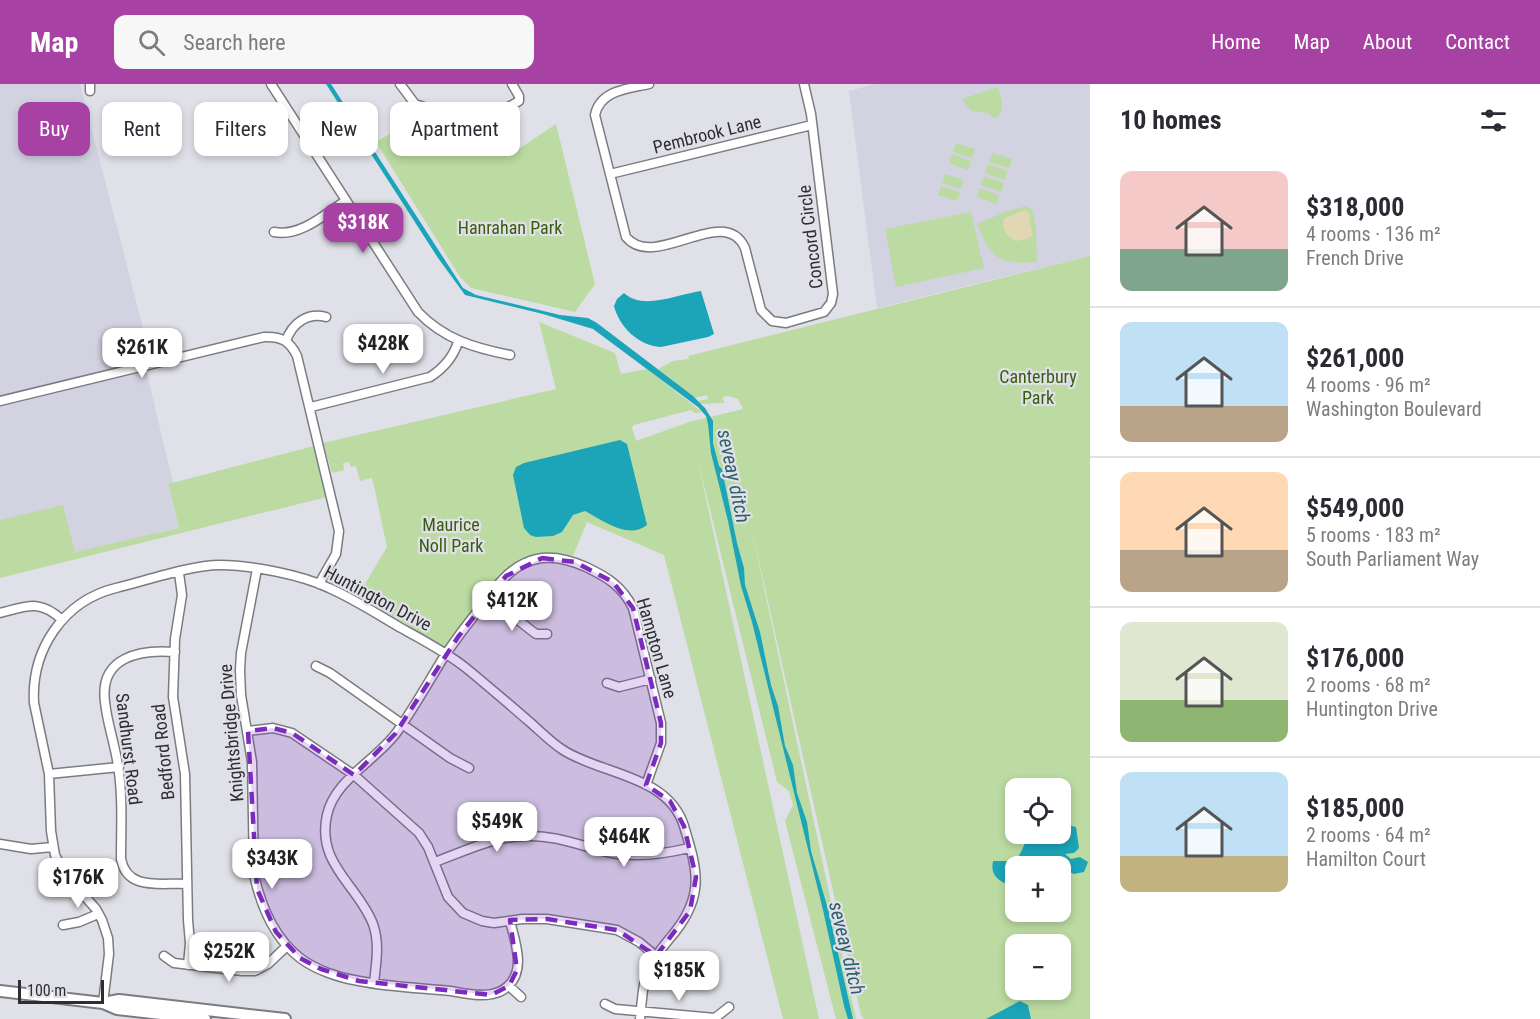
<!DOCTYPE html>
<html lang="en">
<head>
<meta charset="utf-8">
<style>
  body { margin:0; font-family:"Roboto Condensed",sans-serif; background:#f7f7f7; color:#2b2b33; height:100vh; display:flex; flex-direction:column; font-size:22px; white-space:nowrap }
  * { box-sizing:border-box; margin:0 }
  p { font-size:20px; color:#7c7c81 }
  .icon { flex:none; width:33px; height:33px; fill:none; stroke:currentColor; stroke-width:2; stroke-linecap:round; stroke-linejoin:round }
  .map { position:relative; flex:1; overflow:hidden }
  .details { display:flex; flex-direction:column; background:#fff; width:450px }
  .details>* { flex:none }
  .hud { position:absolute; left:18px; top:18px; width:570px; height:54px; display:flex; gap:12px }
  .controls { position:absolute; left:1005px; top:694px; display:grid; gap:12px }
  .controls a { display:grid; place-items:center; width:66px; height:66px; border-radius:12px; background:#fff; box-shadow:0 3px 9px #0003; font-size:30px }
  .scale { position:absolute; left:18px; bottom:15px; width:86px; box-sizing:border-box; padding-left:6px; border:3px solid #2e2e31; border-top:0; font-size:16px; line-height:21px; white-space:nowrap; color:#2e2e31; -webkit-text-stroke:4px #e0e0e8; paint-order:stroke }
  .price { position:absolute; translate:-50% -51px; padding:0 14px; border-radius:12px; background:#fff; color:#222; font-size:20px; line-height:39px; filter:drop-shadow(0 2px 3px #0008) }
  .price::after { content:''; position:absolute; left:50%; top:36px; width:18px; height:14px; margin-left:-9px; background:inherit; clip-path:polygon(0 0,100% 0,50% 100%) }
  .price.selected { background:#a841a4; color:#fff }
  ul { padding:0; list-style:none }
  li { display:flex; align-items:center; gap:18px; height:150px; padding:0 30px }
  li+li { border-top:2px solid #e1e1e2 }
  li span { display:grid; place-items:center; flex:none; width:168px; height:120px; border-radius:12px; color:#555 }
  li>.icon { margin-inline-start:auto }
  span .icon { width:72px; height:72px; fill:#fffc; stroke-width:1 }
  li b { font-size:26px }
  h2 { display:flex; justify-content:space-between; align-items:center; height:72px; padding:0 30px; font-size:26px }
  .tag { padding:0 21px; border-radius:12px; background:#fff; box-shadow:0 3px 9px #0003; font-size:21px; line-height:54px }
  .tag.selected { background:#a841a4; color:#fff }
  header { display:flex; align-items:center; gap:36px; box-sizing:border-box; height:84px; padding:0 30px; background:#a841a4; color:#fff }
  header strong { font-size:28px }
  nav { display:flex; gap:33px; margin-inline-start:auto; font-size:21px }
  .search { width:420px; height:54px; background:#f7f7f7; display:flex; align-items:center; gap:15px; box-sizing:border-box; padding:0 21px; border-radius:12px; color:#7c7c81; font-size:22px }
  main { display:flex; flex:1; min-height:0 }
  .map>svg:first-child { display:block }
  .built { fill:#d2d2e1 }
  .green { fill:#bbdba2; fill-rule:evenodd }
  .sand { fill:#e1d7b3 }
  .water { fill:#1ca5b9 }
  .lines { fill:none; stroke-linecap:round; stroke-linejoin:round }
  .minor-casing { stroke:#7b7c82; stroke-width:11 }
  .major-casing { stroke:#7b7c82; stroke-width:14 }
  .minor { stroke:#fff; stroke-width:8 }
  .major { stroke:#fff; stroke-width:10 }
  .marked { fill:#7b2cbf; fill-opacity:0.2; stroke:#7b2cbf; stroke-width:4.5; stroke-dasharray:12 8; stroke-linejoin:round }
  .labels { text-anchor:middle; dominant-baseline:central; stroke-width:4.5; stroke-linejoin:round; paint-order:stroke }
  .street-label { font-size:18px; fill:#2e2e31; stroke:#e0e0e8 }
  .park-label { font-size:18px; fill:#395d0e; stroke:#e0e0e8 }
  .water-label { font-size:20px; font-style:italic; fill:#2e6069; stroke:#e0e0e8 }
</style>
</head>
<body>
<header>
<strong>Map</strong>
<div class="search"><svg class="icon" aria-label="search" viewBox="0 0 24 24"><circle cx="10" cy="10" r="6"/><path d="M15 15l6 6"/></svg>Search here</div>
<nav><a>Home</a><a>Map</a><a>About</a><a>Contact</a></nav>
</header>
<main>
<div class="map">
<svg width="1090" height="935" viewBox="0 0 1090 935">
  <rect width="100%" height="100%" fill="#e0e0e8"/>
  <path class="built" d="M0,0H80L151,275L144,277L173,399L168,401L179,444L74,469L62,422L0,436Z
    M875,0H1090V172L877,224L849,7Z"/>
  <path class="green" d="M998,3C1001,16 1007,25 995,35L988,29L971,27L962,15Z
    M427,28L477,44L481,43L510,71L556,40L595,200L575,228L471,204L460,193L376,58Z
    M956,59L975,65L972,74L953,68Z
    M992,69L1012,75L1009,84L989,78Z
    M952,70L971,77L968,86L949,79Z
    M988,80L1008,87L1004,96L985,89Z
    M945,90L964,96L961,105L942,99Z
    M984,92L1004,99L1001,108L981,101Z
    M941,102L960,108L957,117L938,111Z
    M980,104L999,111L996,120L977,113Z
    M1026,122L1032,125L1036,144L1037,178C1001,181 990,175 977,140L1008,127Z
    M971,128L984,184L896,203L885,145Z
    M1090,172V935H864L861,931L749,433L856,935H836L785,737L793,721L789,707L777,698L697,373L819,935H783L664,471L587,438L573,472C528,461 509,483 483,515C471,531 458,547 445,563L358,512L387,463L374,402L372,394L360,397L356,382L351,383L349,378L343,379L344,386L332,389L323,359L556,305L539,238L615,269L621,290L647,285L702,328L695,329L691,326L634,341L632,343L636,357L689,338L743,325L738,315L728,312L723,313L724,319L701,320L698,317L708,315L707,311L695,314L658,285L673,277L689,275L688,272ZM1016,705H1060V750H1016ZM1016,783H1060V828H1016ZM1016,861H1060V906H1016Z
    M314,362L327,413L0,494V436L63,421L75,468L179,444L168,400Z"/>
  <path class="sand" d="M1025,126L1030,130L1029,133L1033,151L1027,155L1016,157C1006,152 1001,145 1004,134Z"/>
  <path class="water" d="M326,0H331L463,204L476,211L560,231L588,234L597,239L693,312L705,324L713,337V359L719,382L722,385L737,459L744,484L745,501L760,548L771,601L778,622L785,662L793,681L797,709L807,738L811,767L828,825L853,935H848L844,922L823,826L752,538L741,502L728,437L711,369L708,340L706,332L698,323L593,245L543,230L465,211L438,174Z
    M701,207L714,250L708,253L661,263C638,262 619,242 614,222L617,215L624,209C643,227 678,210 701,207Z
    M620,356L627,360L647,441C628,456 604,437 585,427L573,431L562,448L553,452L536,453L530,451L524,444L513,391L516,383L524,379Z
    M1067,741L1076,743L1079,764L1074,769L1065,770L1071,775L1080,773L1088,778L1084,788L1074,790L1065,786L1061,789L1060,783H1016L1015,796L1004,799C994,793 991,788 993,777H1010L1018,774L1028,753L1036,750H1060L1061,744Z
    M1020,917L1028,921L1031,935H986Z"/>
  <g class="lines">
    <g class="minor-casing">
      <path id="minor" d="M90,0V7
        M271,0L418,228C444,255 474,264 510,271
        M400,0L415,20L477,41L519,17V12L512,0
        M649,0C628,5 600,6 595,31L626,153C655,188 724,118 745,164L761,226L772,237L786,239L824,228L831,219L833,210L811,30L804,0
        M249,52L288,27
        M610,90L812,41
        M274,148C300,153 324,131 345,117
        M286,257C292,239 308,228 326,233
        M0,317L264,253C281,252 290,257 297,272L339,447L336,470L319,500
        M311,323L430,293C444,284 453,274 458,258
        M257,485L241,569L240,586L241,611L252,678L254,791C261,822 274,854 300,874C316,886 339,894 359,897C389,903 420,904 451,907C463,909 479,913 492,910C497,909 504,906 508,902C526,886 515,857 510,837
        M179,489L182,511L175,555L173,613L185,690L188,836L190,859L188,881
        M488,513L536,550H547
        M0,529C27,522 40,515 62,536
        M175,568C140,565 99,573 105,618C107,639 115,660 118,682C123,712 121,744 121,775C127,808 163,798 187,800
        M316,582L330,589L450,674L469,684
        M607,599L619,603L651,595
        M248,647L273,644L292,649L354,691L419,749L428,763L448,813L463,829L482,837L494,839L522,835H547L617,846L639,858L656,872
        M49,690L119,683
        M0,760L31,765L53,763
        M435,778C465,767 494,752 527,752C557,751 583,763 612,769C638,774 664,770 689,764
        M63,841L79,838L98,830
        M164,872L174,879L242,887H255L268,880L287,862
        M374,899C376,879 380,860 373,840C358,801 316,780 327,731C335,695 376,677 397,648C414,624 429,597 445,571C456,555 468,539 480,524C493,507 505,488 525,479C545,469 566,474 586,483C607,493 622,502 633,524L661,639V659L646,701
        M509,902L521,913
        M103,919L109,870L108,854L102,836L96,825L65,790L55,771L51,747L49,690L34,619C31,566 63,517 116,504C145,497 191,481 220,481C251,481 302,491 329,504C354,515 377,530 401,544C423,556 446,568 466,584C488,602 510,621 532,640C542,649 552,659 563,666C602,691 668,691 684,742C697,785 705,810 675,848C666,859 655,871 649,885C642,900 642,918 640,935
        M605,920L615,925L715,934L729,923"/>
    </g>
    <g class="major-casing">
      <path id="major" d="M0,907L103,919L117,925L205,935
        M103,919L119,916L285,935"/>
    </g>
    <use href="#minor" class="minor"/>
    <use href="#major" class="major"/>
  </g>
  <path class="marked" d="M542,474L575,478L613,498L633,524L661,639V659L646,701L670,717L684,742L696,793L690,827L656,872L617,846L547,835L510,836L517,886L509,902L491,911L359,897L321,885L300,874L276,848L257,805L248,647L273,644L292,649L354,691L395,650L458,553L506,492Z"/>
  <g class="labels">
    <g class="street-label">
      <text transform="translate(707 50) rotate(-14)">Pembrook Lane</text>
      <text transform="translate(810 153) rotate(-97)">Concord Circle</text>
      <text transform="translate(378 514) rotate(28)">Huntington Drive</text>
      <text transform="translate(657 564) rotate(74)">Hampton Lane</text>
      <text transform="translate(231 649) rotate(-95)">Knightsbridge Drive</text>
      <text transform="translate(129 665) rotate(83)">Sandhurst Road</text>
      <text transform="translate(163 668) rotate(-96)">Bedford Road</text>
    </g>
    <g class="park-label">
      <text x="510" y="143">Hanrahan Park</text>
      <text x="1038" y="292">Canterbury<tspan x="1038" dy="21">Park</tspan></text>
      <text x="451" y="440">Maurice<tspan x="451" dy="21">Noll Park</tspan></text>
    </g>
    <g class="water-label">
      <text transform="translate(734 392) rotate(78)">seveay ditch</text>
      <text transform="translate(847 864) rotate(76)">seveay ditch</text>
    </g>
  </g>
</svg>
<div class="controls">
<a><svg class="icon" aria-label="locate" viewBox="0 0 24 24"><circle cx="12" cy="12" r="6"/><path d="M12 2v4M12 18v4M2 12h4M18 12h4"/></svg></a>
<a>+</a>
<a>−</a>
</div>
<div class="scale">100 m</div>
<b class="price selected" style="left:363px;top:170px">$318K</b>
<b class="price" style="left:383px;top:291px">$428K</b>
<b class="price" style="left:142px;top:295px">$261K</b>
<b class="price" style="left:512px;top:548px">$412K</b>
<b class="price" style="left:497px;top:769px">$549K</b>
<b class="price" style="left:624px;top:784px">$464K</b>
<b class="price" style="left:272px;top:806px">$343K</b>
<b class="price" style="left:78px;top:825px">$176K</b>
<b class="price" style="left:229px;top:899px">$252K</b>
<b class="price" style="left:679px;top:918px">$185K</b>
<div class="hud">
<a class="tag selected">Buy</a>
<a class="tag">Rent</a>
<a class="tag">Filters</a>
<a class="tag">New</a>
<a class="tag">Apartment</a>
</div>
</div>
<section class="details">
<h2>10 homes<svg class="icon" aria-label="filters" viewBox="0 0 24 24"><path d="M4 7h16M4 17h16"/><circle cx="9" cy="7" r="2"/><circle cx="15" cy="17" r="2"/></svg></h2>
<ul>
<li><span style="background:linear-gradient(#f6c9c9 65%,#7fa58c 0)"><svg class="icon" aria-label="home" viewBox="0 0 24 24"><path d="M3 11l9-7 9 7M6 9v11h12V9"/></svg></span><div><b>$318,000</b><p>4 rooms · 136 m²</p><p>French Drive</p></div></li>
<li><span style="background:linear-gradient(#bfe0f5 70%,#b9a48a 0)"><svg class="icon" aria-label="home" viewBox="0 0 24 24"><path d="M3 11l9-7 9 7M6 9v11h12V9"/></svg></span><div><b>$261,000</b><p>4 rooms · 96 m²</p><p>Washington Boulevard</p></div></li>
<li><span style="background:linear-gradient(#ffd9b3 65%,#b9a48a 0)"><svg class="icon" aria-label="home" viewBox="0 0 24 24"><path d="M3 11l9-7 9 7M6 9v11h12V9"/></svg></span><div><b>$549,000</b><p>5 rooms · 183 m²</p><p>South Parliament Way</p></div></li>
<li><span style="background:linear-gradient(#dfe7d0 65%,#8fb573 0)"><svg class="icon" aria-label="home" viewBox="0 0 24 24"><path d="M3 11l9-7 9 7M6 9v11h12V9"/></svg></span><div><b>$176,000</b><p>2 rooms · 68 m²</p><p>Huntington Drive</p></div></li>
<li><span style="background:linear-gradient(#bfe0f5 70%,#c2b280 0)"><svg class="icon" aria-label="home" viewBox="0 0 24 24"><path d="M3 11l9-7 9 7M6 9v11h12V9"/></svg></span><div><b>$185,000</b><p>2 rooms · 64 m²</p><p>Hamilton Court</p></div></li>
</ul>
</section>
</main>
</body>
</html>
